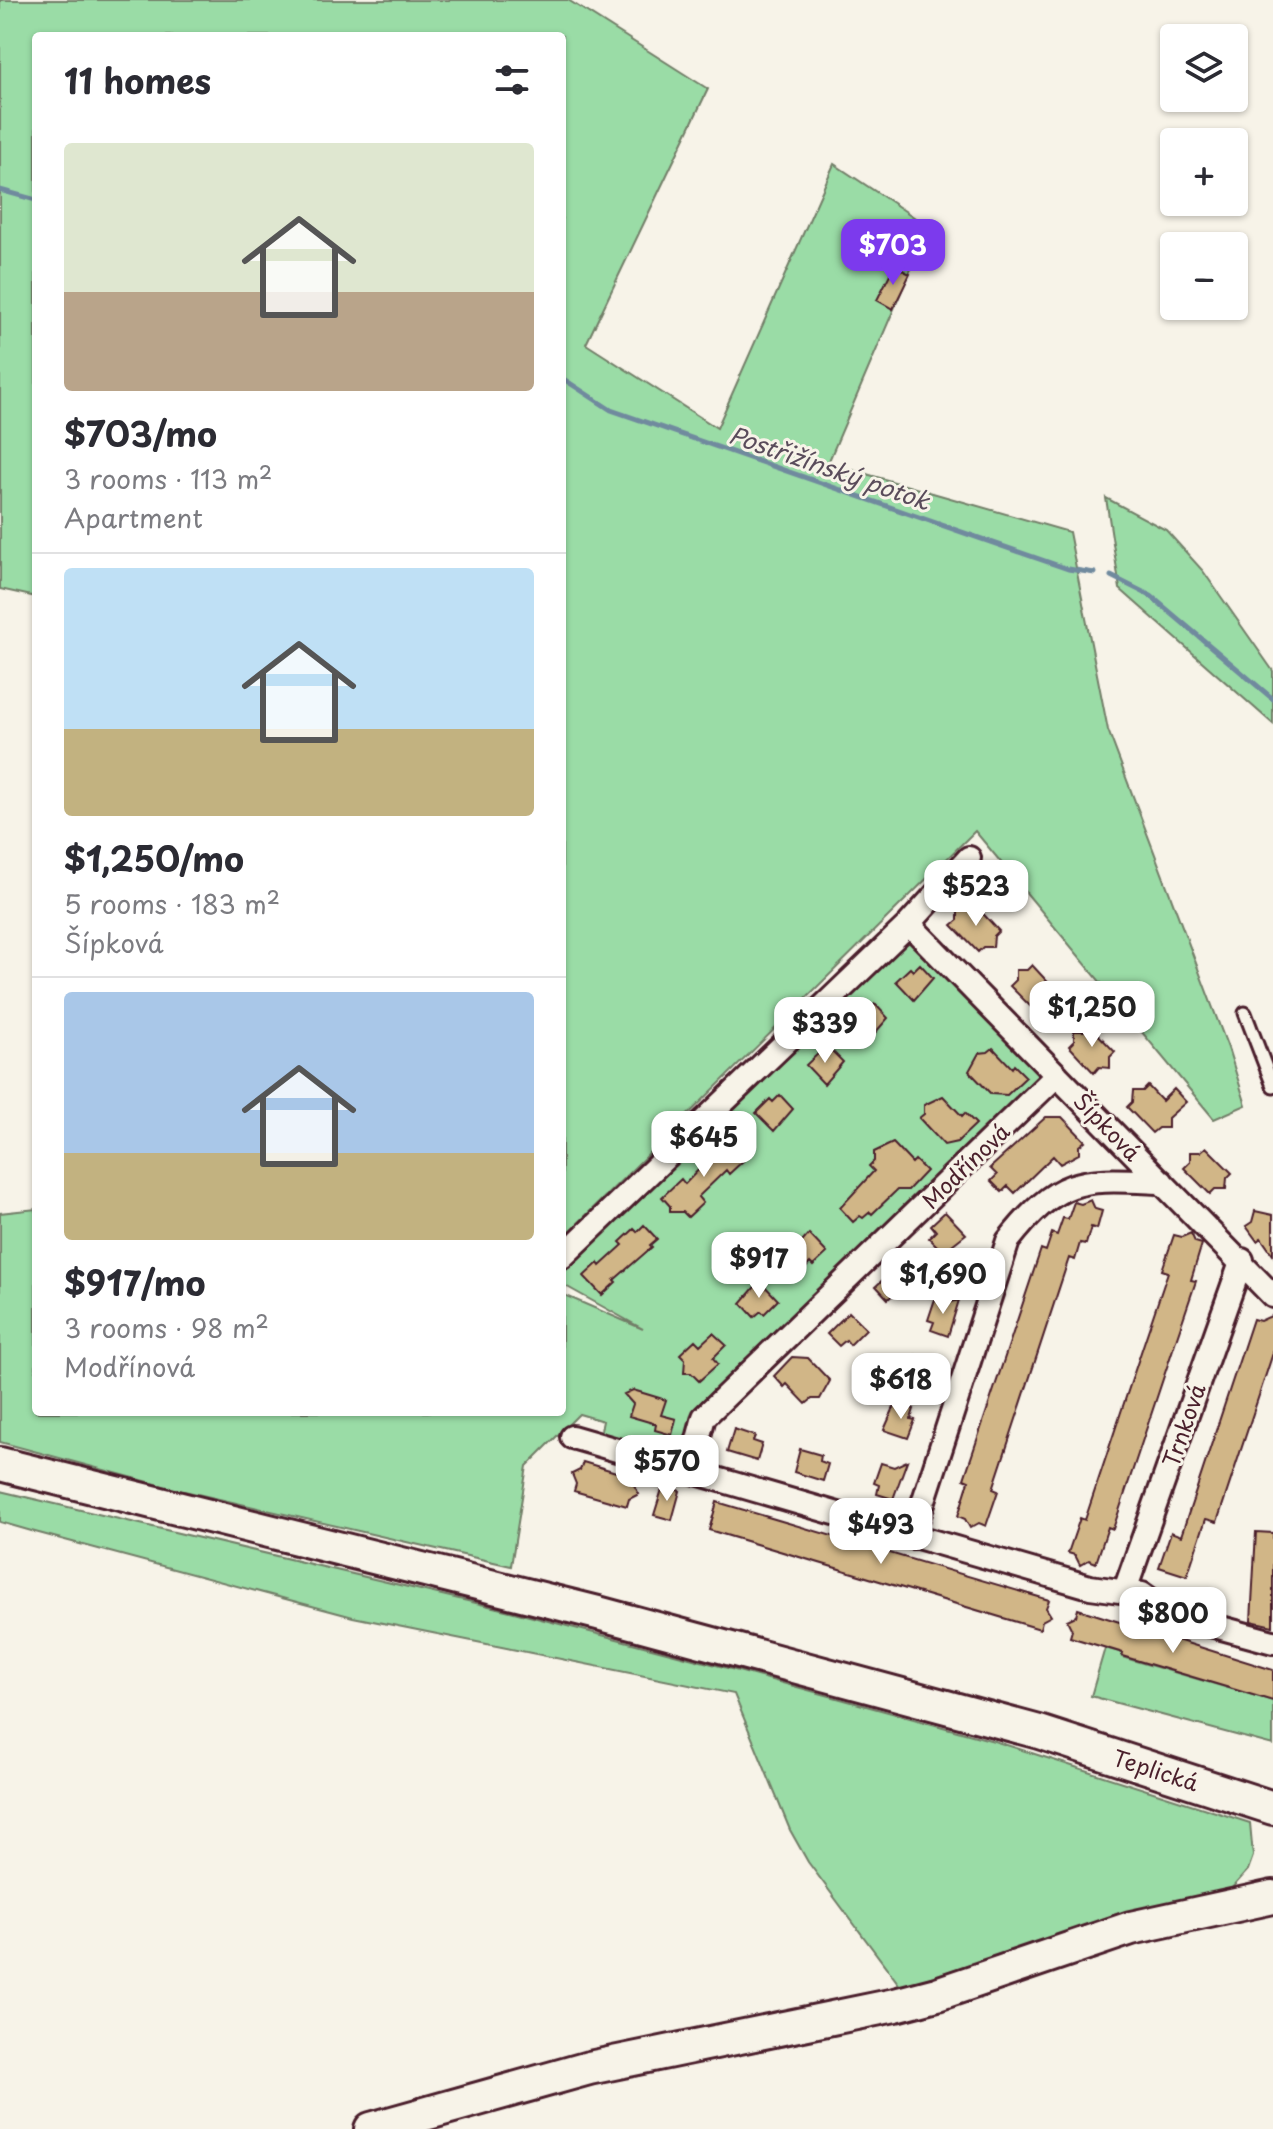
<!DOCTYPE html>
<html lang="en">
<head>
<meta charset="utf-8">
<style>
  body { margin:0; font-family:"Playpen Sans",sans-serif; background:#f2f2f3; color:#2b2b33; height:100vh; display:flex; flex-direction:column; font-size:30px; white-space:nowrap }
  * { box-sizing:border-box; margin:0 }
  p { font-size:26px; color:#7c7c81 }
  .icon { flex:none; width:44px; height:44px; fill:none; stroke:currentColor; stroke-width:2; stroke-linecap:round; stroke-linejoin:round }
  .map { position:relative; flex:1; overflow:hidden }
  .side { position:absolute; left:32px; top:32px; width:534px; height:1384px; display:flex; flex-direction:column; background:#fff; border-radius:8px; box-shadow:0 2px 6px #0004 }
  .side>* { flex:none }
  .controls { position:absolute; left:1160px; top:24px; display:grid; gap:16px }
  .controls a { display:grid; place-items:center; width:88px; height:88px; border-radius:8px; background:#fff; box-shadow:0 2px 6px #0004; font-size:40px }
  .price { position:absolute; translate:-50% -68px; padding:0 18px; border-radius:16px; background:#fff; color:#222; font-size:26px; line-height:52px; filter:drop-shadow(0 2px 4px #0008) }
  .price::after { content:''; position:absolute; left:50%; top:48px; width:24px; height:18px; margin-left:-12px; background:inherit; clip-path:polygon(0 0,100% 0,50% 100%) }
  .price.current { background:#7c3aed; color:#fff }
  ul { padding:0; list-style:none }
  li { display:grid; align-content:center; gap:16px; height:424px; padding:0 32px }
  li+li { border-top:2px solid #e1e1e2 }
  li span { display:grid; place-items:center; height:248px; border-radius:8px; color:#555 }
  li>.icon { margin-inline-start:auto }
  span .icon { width:144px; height:144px; fill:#fffc; stroke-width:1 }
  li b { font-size:34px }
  h2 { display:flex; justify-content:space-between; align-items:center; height:96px; padding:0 32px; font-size:34px }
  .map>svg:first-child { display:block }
  .green { fill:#9adca6; stroke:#727e68; stroke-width:2 }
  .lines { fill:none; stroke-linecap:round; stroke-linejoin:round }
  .stream { stroke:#708a9e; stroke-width:5 }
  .building { fill:#d1b687; stroke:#4a1f2b; stroke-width:2 }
  .service-casing { stroke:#4a1f2b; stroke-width:17 }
  .minor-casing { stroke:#4a1f2b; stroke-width:28 }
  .secondary-casing { stroke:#4a1f2b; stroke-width:38 }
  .service { stroke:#f7f3e8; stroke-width:11 }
  .minor { stroke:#f7f3e8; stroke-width:22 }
  .secondary { stroke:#f7f3e8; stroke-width:32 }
  .labels { text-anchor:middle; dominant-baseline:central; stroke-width:6; stroke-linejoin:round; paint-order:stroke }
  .street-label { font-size:22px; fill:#4a1f2b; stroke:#f7f3e8 }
  .water-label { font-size:24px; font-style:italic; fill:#5a4c5b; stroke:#f7f3e8 }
</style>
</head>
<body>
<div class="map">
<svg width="1273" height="2129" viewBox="0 0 1273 2129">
  <rect width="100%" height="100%" fill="#f7f3e8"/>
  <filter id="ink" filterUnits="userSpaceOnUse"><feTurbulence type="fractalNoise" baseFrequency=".0125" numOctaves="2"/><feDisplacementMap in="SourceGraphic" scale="16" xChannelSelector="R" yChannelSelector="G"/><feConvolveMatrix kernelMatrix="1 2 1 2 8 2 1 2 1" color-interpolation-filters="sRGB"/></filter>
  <g filter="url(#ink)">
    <path class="green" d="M0,0H568L708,89L586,344L717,428L834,164L929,227L828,463L1069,532L1108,730L1228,1048L1246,1105L1214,1119L975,831L562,1239V36H36V597L0,589Z
      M1106,498L1166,530L1203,571L1273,671V724L1120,589Z
      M913,940L1046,1072L701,1402C694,1423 693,1453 668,1456L600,1435L603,1421L579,1414L527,1466L511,1566L171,1488L0,1442V1213L36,1209V1412H562V1294L643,1329L562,1284V1272L904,943Z
      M0,1491L510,1611L720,1666L994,1741L1250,1823L1253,1856L1248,1870L1231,1889L1128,1913L901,1987L808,1862L790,1830L734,1694L353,1617L35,1532L0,1522Z
      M1105,1648L1123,1653L1122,1657L1273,1701V1745L1091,1696Z"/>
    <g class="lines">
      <path class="stream" d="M0,190L36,200
        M562,378L611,410L1068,569L1095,573
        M1111,576L1151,596L1273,699"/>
    </g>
    <path class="building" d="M894,266L910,274L893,309L877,300Z
      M974,904L999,931L994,936L993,947H983L978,952L952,925L958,920V910H968Z
      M920,964L933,978L914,1000L896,981L910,968L913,971Z
      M1032,965L1057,992L1052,997V1008L1042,1007L1036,1012L1010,986L1016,980V970H1027Z
      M875,1004L888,1018L869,1040L851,1021L865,1008L868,1011Z
      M1090,1026L1115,1052L1110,1057V1068L1099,1067L1094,1073L1069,1046L1074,1041V1031H1084Z
      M829,1048L843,1062L824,1084L806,1065L820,1052L822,1055Z
      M993,1048L1012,1068L1014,1065L1026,1077L1007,1095L991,1094L969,1071L979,1053L988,1052Z
      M1148,1086L1162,1101L1174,1089L1186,1102L1168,1118V1128H1158L1152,1133L1127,1107L1132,1102L1133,1091H1143Z
      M780,1095L793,1109L774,1131L756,1113L770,1099L773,1102Z
      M943,1096L962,1116L965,1113L976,1124L957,1142L944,1145L919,1118L924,1114V1105Z
      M1046,1117H1062L1085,1141L1079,1146V1154L1060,1164L1053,1156L1015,1193L1008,1186L1002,1192L991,1181L997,1175L990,1168Z
      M735,1139L748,1152L741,1159L743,1161L729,1174L726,1170L698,1197L703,1203L688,1217L683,1212H670V1206L662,1197L681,1179L685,1184L725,1142L728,1145Z
      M893,1143L912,1163L915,1160L926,1171L908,1190H897L872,1214L870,1212L863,1218L860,1216L853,1222L840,1208L874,1171L869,1166L874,1161V1152Z
      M1206,1147L1232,1173L1227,1178L1226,1189H1215L1210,1194L1184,1168L1190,1162V1152H1200Z
      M1091,1200L1095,1209L1102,1211L1097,1229L1091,1227L1086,1244L1080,1243L1075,1260L1069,1258L993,1489L998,1491L986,1526L979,1523L970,1528L965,1519L958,1516L969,1481L964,1479L1041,1249L1046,1251L1052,1233L1057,1235L1063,1218L1068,1219L1074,1202L1081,1204Z
      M1255,1211L1273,1215V1255L1261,1238L1257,1241L1246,1226L1252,1222Z
      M945,1212L966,1234L943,1252L929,1238L936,1231L931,1225Z
      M644,1225L657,1239L650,1245L652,1247L614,1280L616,1282L602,1295L584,1276L598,1263L600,1266L623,1245L620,1242L634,1229L637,1232Z
      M1191,1233L1195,1242L1202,1244L1191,1280L1196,1281L1178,1334L1113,1529L1108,1527L1096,1563L1089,1560L1080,1565L1075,1555L1068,1553L1080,1518L1085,1520L1144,1343L1168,1272L1162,1270L1174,1235L1182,1237Z
      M809,1234L827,1253L813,1266L810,1263L804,1270L790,1256Z
      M899,1265L915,1282L899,1297L895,1293L888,1299L876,1286Z
      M760,1281L778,1300L764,1314L761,1311L754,1317L741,1303Z
      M935,1299L948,1303L959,1300L948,1336L931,1330L934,1322L928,1320Z
      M849,1312L866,1329L850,1345L846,1340L839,1346L827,1334Z
      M1273,1315V1353L1217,1522L1206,1519L1187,1576L1159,1567L1171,1532L1181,1536L1253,1319L1260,1321Z
      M713,1333L726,1345L713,1358L718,1364L699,1381L691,1373H684L685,1359L680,1354L695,1340L700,1345Z
      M916,1355L939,1362L929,1391L912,1386L915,1377L909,1375Z
      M792,1357L808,1358L830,1381L820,1399H812L806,1404L787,1384L784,1387L774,1376Z
      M633,1390L666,1400L661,1415L676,1419L672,1435L655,1430L656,1424L629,1416L633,1404L624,1394Z
      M896,1403L914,1409L911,1419L915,1420L908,1438L884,1430Z
      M734,1429L755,1436L753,1441L762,1444L757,1461L727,1452Z
      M800,1449L821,1455L820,1461L828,1464L823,1481L794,1472Z
      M907,1461L893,1499L877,1494L879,1485L874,1483L881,1463L894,1467Z
      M583,1462L636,1478L634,1485L639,1494L629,1499L627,1506L574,1491L576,1484L572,1474L580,1470Z
      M663,1486L680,1491L672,1520L654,1515Z
      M717,1502L1049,1600L1046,1608L1051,1616L1042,1621L1040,1629L709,1530Z
      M1256,1532L1273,1533V1626L1251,1621Z
      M1078,1609L1273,1670V1701L1122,1656L1123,1653L1070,1637L1072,1630L1067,1620L1076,1616Z"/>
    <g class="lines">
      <g class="service-casing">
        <path id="service" d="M1245,1013L1273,1086"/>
      </g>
      <g class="minor-casing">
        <path id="minor" d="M909,924L1273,1296
          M562,1257L909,924L969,858
          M572,1437L1090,1587L1142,1594L1170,1614L1273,1642
          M690,1469L704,1417L1057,1075
          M912,1537L1008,1241C1061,1174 1083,1179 1162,1182
          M1125,1590L1242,1260"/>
      </g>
      <g class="secondary-casing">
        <path id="secondary" d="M0,1464L598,1613L1039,1732L1273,1808
          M371,2129L589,2068L895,2005L937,1994L1131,1928L1273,1897"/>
      </g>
      <use href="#service" class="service"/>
      <use href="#minor" class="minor"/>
      <use href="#secondary" class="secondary"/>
    </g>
  </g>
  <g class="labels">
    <g class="street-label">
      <text transform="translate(1108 1126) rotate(46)">Šípková</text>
      <text transform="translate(965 1165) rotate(-44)">Modřínová</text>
      <text transform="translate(1183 1425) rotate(-71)">Trnková</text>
      <text transform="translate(1156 1769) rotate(18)">Teplická</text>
    </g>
    <g class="water-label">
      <text transform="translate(830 467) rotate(19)">Postřižínský potok</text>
    </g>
  </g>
</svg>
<div class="controls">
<a><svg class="icon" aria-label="layers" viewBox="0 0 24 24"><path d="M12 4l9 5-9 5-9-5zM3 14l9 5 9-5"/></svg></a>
<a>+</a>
<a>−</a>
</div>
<b class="price current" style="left:893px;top:287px">$703</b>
<b class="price" style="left:976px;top:928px">$523</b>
<b class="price" style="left:1092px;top:1049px">$1,250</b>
<b class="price" style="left:825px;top:1065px">$339</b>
<b class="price" style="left:704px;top:1179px">$645</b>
<b class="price" style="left:759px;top:1300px">$917</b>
<b class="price" style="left:943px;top:1316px">$1,690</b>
<b class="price" style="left:901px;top:1421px">$618</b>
<b class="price" style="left:667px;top:1503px">$570</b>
<b class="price" style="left:881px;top:1566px">$493</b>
<b class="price" style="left:1173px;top:1655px">$800</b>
<section class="side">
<h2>11 homes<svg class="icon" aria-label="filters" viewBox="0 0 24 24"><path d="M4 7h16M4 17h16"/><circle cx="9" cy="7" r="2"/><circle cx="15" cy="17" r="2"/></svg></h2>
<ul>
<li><span style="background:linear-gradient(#dfe7d0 60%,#b9a48a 0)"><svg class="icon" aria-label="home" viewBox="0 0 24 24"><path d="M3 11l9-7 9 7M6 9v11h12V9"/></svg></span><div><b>$703/mo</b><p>3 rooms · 113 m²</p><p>Apartment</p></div></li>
<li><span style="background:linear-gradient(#bfe0f5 65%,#c2b280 0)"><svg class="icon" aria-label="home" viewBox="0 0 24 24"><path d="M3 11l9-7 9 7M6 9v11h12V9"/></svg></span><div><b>$1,250/mo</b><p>5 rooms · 183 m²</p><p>Šípková</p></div></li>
<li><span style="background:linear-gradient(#a9c7e8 65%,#c2b280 0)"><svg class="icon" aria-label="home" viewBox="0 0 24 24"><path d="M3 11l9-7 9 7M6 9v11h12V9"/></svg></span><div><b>$917/mo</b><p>3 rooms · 98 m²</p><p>Modřínová</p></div></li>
</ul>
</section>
</div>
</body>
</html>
